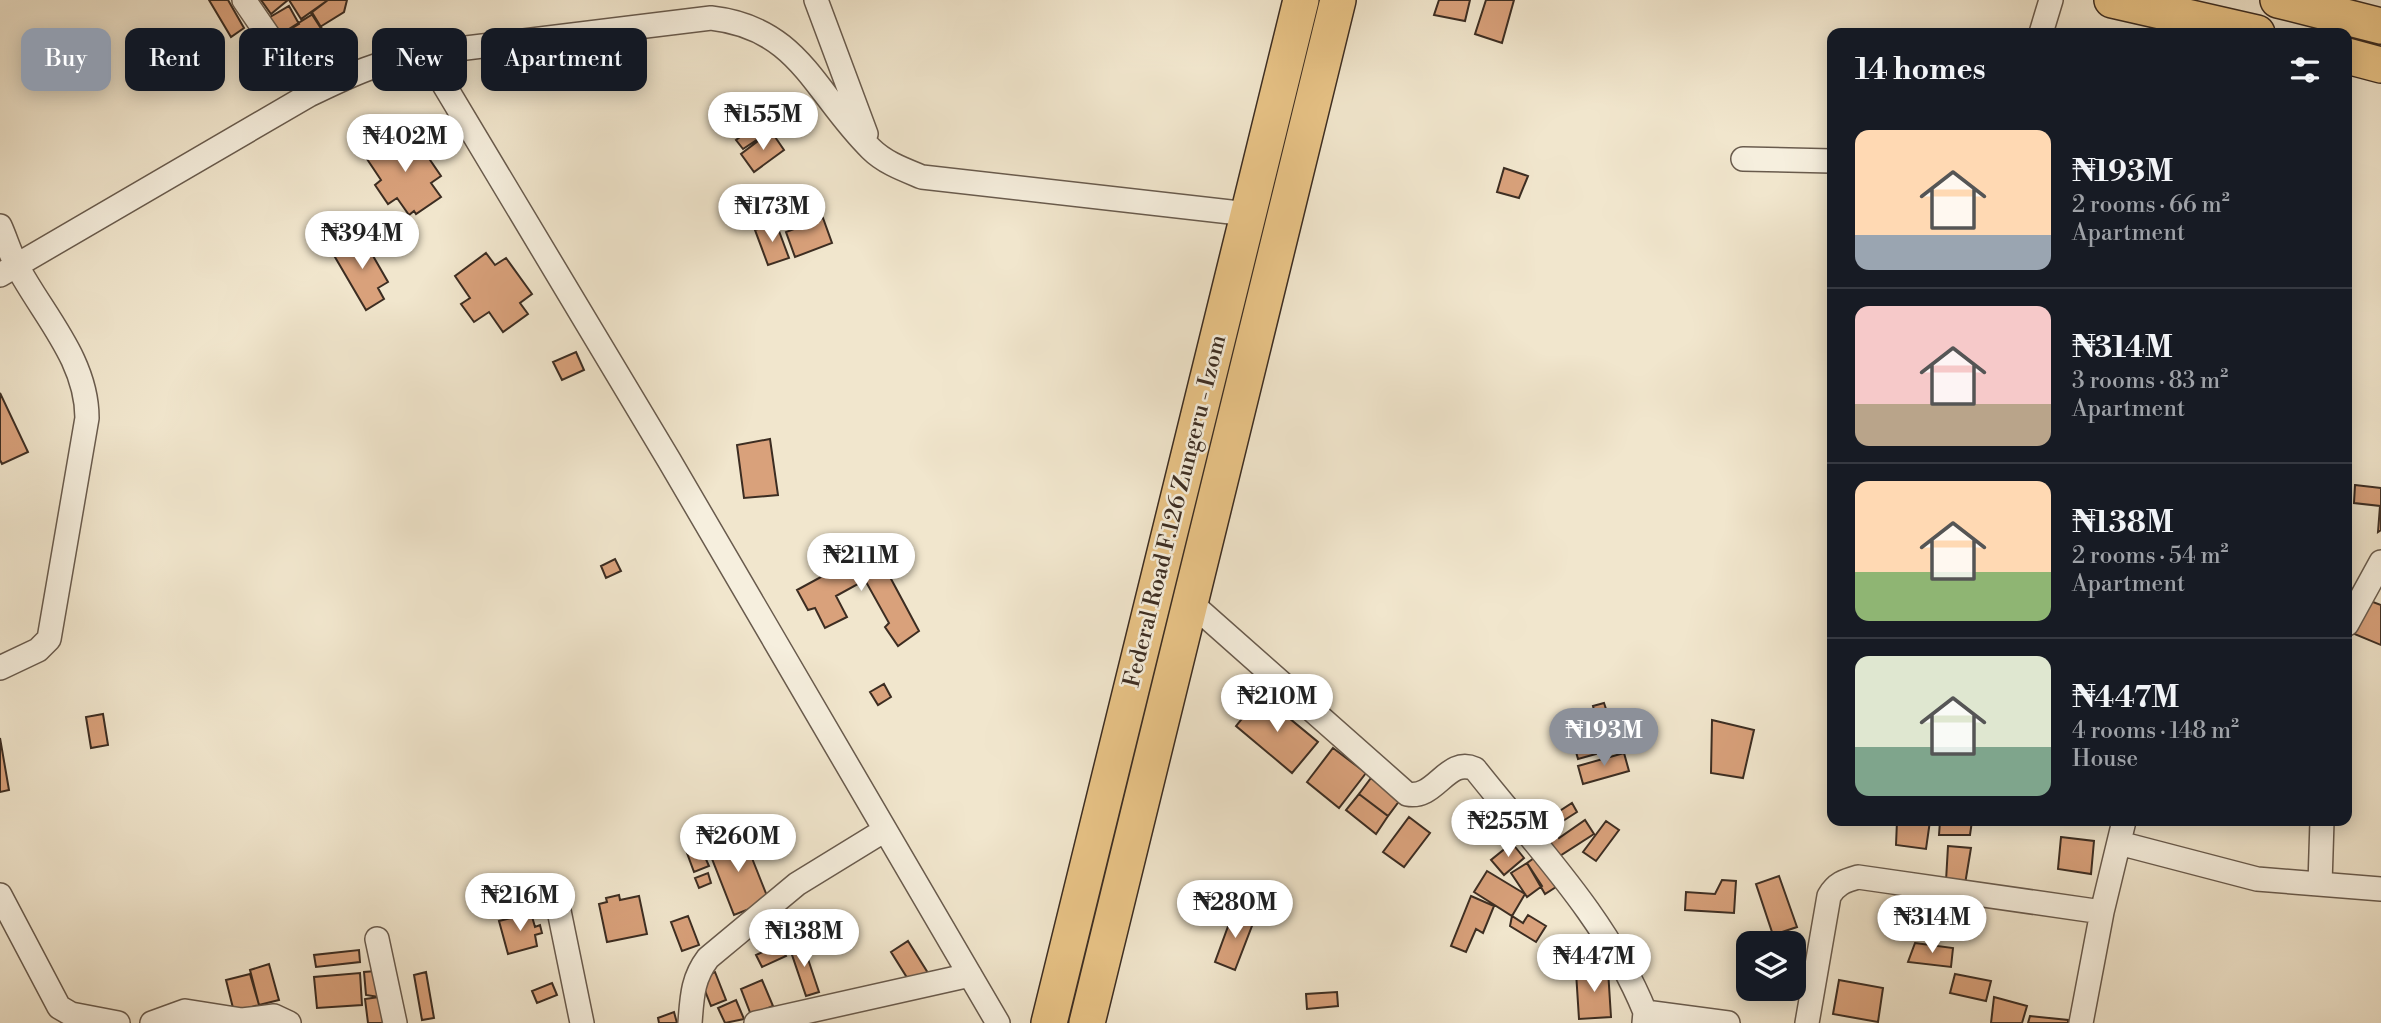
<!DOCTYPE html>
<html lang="en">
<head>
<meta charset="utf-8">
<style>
  body { margin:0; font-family:"Libre Bodoni",serif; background:#20242c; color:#f1f3f6; height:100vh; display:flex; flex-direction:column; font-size:26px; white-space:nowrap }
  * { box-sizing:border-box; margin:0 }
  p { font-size:23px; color:#9ea1a6 }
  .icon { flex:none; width:38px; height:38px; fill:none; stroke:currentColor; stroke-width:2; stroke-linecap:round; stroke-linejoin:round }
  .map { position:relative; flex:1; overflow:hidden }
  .side { position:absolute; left:1827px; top:28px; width:525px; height:798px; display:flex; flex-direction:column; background:#171b24; border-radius:14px; box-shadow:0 4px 18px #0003 }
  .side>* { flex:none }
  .banner { position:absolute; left:21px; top:28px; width:665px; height:63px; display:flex; gap:14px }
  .fabs { position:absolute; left:1736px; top:931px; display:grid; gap:14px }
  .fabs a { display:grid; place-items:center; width:70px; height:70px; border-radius:14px; background:#171b24; box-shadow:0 4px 18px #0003; font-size:35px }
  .price { position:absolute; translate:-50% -60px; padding:0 16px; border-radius:24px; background:#fff; color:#222; font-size:23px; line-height:46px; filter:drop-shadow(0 2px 4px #0008) }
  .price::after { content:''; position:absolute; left:50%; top:42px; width:21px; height:16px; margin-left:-10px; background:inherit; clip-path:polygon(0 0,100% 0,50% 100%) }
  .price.current { background:#8c9099; color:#fff }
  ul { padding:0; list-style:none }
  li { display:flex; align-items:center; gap:21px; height:175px; padding:0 28px }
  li+li { border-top:2px solid #363941 }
  li span { display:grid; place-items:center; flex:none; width:196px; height:140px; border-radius:14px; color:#555 }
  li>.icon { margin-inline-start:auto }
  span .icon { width:84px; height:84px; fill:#fffc; stroke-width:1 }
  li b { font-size:30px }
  h2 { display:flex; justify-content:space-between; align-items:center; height:84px; padding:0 28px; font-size:30px }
  .chip { padding:0 24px; border-radius:14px; background:#171b24; box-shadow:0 4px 18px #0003; font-size:24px; line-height:63px }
  .chip.current { background:#8c9099; color:#fff }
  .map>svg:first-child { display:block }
  .building { fill:#d9a17b; stroke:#3c2d22; stroke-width:2 }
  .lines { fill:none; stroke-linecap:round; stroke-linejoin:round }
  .street-casing { stroke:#695b4d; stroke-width:26 }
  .primary-casing { stroke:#3c2d22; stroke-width:38 }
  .street { stroke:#f6efde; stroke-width:23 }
  .primary { stroke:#e8c386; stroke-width:35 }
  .labels { text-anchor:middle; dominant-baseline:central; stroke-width:5; stroke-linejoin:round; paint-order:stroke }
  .street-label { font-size:23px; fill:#3c2d22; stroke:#f6efde }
</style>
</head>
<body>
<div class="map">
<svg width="2381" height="1023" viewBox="0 0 2381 1023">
  <rect width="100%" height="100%" fill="#f1e6cd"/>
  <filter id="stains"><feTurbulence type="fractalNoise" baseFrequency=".00286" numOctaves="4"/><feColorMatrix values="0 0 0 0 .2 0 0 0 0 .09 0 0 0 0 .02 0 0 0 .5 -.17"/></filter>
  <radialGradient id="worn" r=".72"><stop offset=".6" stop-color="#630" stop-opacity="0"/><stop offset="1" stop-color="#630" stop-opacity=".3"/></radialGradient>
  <path class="building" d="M209,0H228L244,28L231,37Z
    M261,0H288L271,14Z
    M289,0H328L301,19Z
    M328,0H347L344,12L320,27L311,13Z
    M1439,0H1470L1465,21L1434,15Z
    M1486,0H1514L1502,43L1475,34Z
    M289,6L299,24L276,38L265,20Z
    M313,14L327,37L296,57L281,34Z
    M751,129L758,139L743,149L736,140Z
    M771,131L784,150L754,172L741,154Z
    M399,133L408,147L417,141L441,176L431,183L441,197L416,214L414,211L409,215L397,198L388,204L375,185L381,180L365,156Z
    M1504,168L1528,176L1519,198L1497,192Z
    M803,197L811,212L790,224L781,209Z
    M823,218L832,243L795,257L786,232Z
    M776,223L789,258L768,265L755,230Z
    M361,235L388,282L378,288L384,299L366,310L332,252Z
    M486,253L495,265L506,258L532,294L520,303L528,314L503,332L489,312L474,322L461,304L470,298L455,276Z
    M576,352L584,370L562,380L553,362Z
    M0,393L28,452L2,464L0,460Z
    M770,439L778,495L744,498L737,445Z
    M2355,485L2381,488V530L2378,532L2380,506L2354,503Z
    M874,547L882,562L889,560L896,573L890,577L919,631L898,646L885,627L889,623L865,580L836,596L847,617L825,628L815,608L808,610L797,590L845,564L854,550L858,555Z
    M615,559L621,571L606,578L601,566Z
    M2365,599L2381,605V645L2352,633Z
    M884,684L891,697L878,705L870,692Z
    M1261,695L1318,742L1292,773L1236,726Z
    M1604,703L1608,715L1596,718L1593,706Z
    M103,714L108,745L91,748L86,717Z
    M1712,720L1754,730L1743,778L1711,773Z
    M1594,721L1603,752L1578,759L1569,727Z
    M0,738L9,790L0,792Z
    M1333,748L1366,773L1339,808L1307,782Z
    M1624,753L1629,771L1583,784L1578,766Z
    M1371,778L1400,800L1388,816L1359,794Z
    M1359,794L1388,816L1376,834L1346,810Z
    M1572,803L1577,812L1552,828L1559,838L1585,820L1594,834L1555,859L1535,827Z
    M1409,817L1430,833L1404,867L1383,852Z
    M1606,821L1619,830L1596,861L1583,852Z
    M1897,821H1930L1926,849L1896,845Z
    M1940,821H1972L1970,835H1939Z
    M742,833L769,901L734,915L707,846Z
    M2061,837L2094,841L2091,874L2058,869Z
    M1512,843L1524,858L1504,875L1491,860Z
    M1948,846L1971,848L1965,884L1946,881Z
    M701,848L709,866L694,872L687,853Z
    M1537,856L1556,887L1545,894L1527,863Z
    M1527,863L1542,886L1527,897L1511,873Z
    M1487,871L1525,894L1512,916L1474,892Z
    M708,873L711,883L699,888L695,878Z
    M1779,876L1797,927L1773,935L1756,884Z
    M1722,880L1736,881L1734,913L1685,910L1686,892L1715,894Z
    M619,895L620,900L639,896L647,934L607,942L599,904L607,902L606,898Z
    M1471,896L1494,906L1483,933L1476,929L1466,952L1451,946Z
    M1234,910L1255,918L1235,970L1215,962Z
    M531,913L535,927L540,925L542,933L535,935L537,946L508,954L499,921Z
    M1528,915L1546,926L1536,942L1510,926L1512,916L1523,923Z
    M688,916L699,945L682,951L671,922Z
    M1765,935L1801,941L1794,981V943H1764Z
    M802,941L819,992L806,996L789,946Z
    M908,941L928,973L911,984L891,952Z
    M1915,943L1953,948L1951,967L1908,962Z
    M780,944L786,956L762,967L756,955Z
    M359,950L360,962L316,967L314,955Z
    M269,964L279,1000L259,1005L250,970Z
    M1608,970L1611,1017L1579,1019L1576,972Z
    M376,971L379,997L366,995L364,972Z
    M426,972L434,1018L422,1020L414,975Z
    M715,972L726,1000L711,1006L700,978Z
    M360,973L362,1005L317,1008L314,977Z
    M250,974L259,1005L234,1012L226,980Z
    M1955,974L1991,981L1986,1001L1950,993Z
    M762,980L773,1006L751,1015L741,989Z
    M1839,980L1883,988L1878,1022L1833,1014Z
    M552,983L557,995L537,1003L532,991Z
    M1337,992L1338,1006L1307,1009L1306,994Z
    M379,997L383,1023H368L365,999Z
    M1994,997L2027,1006L2022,1023H1991Z
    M736,1000L744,1019L725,1023L718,1008Z
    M674,1012L677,1023H659L658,1018Z
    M2030,1016L2068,1020V1023H2028Z"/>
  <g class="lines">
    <g class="street-casing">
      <path id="street" d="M244,0L309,95
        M816,0L866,134
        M2041,33L2051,0
        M425,53L669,460L998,1023
        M1743,159L1832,161
        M0,226C6,239 10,254 17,266C43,315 87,360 87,418L49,639L38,650L0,668
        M0,275L309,95C348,76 382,60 425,53L711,18C800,28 814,93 871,149C885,163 905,170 922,177L1248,214
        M1190,602L1407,794C1436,800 1447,756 1475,769C1536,846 1608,920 1645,1012
        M2347,624L2381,562
        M2119,843L2257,879L2381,889
        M2320,884L2322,821
        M0,895L59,1007L71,1014L118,1023
        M557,901L582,1023
        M377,939L395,1023
        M152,1023L185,1011L242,1020L274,1016L289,1023
        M690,1023C692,998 692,979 708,958L797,884L885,830
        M756,1023L970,975
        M1644,1023L1645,1012L1728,1023
        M1807,1023L1829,896C1836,884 1844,881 1858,877L2102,912
        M2081,1023L2102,912L2124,821"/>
    </g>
    <g class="primary-casing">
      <path id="primary" d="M2112,0L2257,33
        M2278,0L2381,26
        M2347,56L2381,65
        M1049,1023L1301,0
        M1087,1023L1338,0"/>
    </g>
    <use href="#street" class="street"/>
    <use href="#primary" class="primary"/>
  </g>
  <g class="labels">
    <g class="street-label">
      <text transform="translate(1175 511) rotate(-76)">Federal Road F.126 Zungeru - Izom</text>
    </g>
  </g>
  <rect width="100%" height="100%" filter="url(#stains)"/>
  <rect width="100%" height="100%" fill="url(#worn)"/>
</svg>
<div class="fabs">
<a><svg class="icon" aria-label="layers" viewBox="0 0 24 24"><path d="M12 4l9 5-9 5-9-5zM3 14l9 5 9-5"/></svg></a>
</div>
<b class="price" style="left:763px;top:152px">₦155M</b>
<b class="price" style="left:405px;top:174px">₦402M</b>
<b class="price" style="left:772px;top:244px">₦173M</b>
<b class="price" style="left:362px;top:271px">₦394M</b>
<b class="price" style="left:861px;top:593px">₦211M</b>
<b class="price" style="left:1277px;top:734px">₦210M</b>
<b class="price current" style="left:1604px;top:768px">₦193M</b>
<b class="price" style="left:1508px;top:859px">₦255M</b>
<b class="price" style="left:738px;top:874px">₦260M</b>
<b class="price" style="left:520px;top:933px">₦216M</b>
<b class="price" style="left:1235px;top:940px">₦280M</b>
<b class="price" style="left:1932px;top:955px">₦314M</b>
<b class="price" style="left:804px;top:969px">₦138M</b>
<b class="price" style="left:1594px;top:994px">₦447M</b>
<div class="banner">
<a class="chip current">Buy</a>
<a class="chip">Rent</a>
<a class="chip">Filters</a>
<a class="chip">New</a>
<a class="chip">Apartment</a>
</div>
<section class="side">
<h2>14 homes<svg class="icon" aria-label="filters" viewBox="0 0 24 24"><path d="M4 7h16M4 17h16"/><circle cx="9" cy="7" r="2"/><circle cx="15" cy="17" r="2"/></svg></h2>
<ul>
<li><span style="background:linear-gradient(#ffd9b3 75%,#9aa5b1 0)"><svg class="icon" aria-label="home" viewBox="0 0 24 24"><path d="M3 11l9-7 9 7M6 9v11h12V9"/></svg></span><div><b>₦193M</b><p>2 rooms · 66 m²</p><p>Apartment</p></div></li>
<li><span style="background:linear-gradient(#f6c9c9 70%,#b9a48a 0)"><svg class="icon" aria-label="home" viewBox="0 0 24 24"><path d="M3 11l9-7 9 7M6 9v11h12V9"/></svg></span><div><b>₦314M</b><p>3 rooms · 83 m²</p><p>Apartment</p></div></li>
<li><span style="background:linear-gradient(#ffd9b3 65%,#8fb573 0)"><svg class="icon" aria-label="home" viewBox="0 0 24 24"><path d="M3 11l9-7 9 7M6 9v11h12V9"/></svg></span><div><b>₦138M</b><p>2 rooms · 54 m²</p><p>Apartment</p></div></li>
<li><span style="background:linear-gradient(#dfe7d0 65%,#7fa58c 0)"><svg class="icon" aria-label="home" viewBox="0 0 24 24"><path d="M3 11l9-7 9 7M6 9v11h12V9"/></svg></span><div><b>₦447M</b><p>4 rooms · 148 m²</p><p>House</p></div></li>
</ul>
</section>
</div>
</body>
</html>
